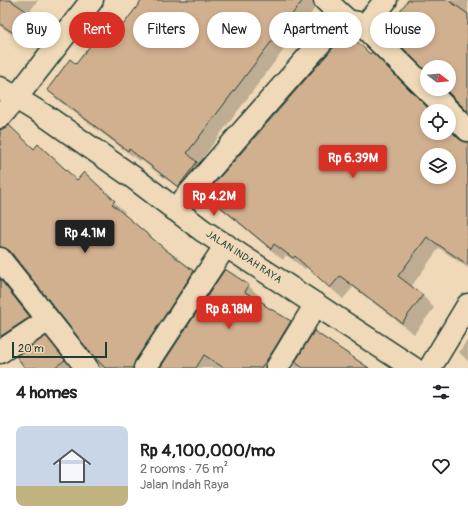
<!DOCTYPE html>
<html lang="en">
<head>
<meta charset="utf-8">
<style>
  body { margin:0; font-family:Pangolin,sans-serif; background:#f2f2f2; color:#202124; height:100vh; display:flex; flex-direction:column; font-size:15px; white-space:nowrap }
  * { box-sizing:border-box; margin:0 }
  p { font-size:13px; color:#757577 }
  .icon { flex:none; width:22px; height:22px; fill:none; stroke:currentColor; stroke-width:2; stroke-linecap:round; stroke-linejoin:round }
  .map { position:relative; height:368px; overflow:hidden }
  .sheet { display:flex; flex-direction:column; background:#fff; flex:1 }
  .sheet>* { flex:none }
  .guide { position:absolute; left:12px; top:12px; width:444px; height:36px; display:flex; gap:8px }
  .needle { width:26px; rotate:106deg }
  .fabs { position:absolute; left:420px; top:60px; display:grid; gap:8px }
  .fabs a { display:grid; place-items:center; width:36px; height:36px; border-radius:50%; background:#fff; box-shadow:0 2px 6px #0003; font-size:20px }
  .scale { position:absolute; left:12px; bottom:10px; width:95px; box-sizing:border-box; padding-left:4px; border:2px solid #1f3d34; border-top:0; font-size:11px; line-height:14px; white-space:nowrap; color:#1f3d34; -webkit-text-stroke:3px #efd9b8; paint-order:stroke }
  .price { position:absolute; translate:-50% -34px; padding:0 9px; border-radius:4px; background:#d93025; color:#fff; font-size:13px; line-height:26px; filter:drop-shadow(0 1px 2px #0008) }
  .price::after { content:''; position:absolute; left:50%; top:24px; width:12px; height:9px; margin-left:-6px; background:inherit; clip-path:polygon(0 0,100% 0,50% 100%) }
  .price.selected { background:#222; color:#fff }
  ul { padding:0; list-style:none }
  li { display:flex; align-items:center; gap:12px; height:100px; padding:0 16px }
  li+li { border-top:1px solid #e0e0e0 }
  li span { display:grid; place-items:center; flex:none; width:112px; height:80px; border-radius:8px; color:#555 }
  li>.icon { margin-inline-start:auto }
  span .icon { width:48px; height:48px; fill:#fffc; stroke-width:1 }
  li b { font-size:17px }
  h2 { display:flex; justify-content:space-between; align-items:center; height:48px; padding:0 16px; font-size:17px }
  .tag { padding:0 14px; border-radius:18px; background:#fff; box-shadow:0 2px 6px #0003; font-size:14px; line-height:36px }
  .tag.selected { background:#d93025; color:#fff }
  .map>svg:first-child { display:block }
  .shadow { fill:#0003; fill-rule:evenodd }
  .building { fill:#d1b08f; stroke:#1f3d34; fill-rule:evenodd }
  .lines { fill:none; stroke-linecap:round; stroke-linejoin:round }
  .minor-casing { stroke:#1f3d34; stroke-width:25 }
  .minor { stroke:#efd9b8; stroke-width:22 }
  .labels { text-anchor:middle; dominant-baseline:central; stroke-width:3; stroke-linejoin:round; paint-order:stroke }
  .street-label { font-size:10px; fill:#1f3d34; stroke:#efd9b8 }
</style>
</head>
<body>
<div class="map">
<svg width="468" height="368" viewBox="0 0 468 368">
  <rect width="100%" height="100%" fill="#efd9b8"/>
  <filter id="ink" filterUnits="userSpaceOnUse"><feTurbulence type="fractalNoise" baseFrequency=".025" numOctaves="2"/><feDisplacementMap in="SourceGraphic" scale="8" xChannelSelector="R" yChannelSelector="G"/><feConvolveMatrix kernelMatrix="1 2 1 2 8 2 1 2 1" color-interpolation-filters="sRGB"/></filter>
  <g filter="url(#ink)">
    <path class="shadow" d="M0,0H38L28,14L42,27L29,46L0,26Z
      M142,0H321L198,164L207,174L190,197L141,160L139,161L59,101L48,90L76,65L107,48L143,1Z
      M410,0H468V111L446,89H449V67H427V70Z
      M340,41L430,111H427V133H449V130L459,140L465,143H468V268L439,248L411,287L423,296L434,308L414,334L353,287L343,299L307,267L305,269L286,255L283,260L218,206L207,194ZM427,155H449V177H427Z
      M0,139L34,150L77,181L114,202L125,212L123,215L165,250L193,272L204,282L148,368H100L98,360L17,258L10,257L0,264Z
      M225,271L249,286L260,297L257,300L265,304L269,309L291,322L301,333L280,368H161Z
      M0,277L40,328L0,357Z
      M314,333L365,368H293Z
      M46,338L57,349L72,368H26Z
      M468,339V361L459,352Z"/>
    <path class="building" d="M0,0H10L32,15L18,36L0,24Z
      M142,0H303L187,153L197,162L178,187L129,149L128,151L47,90L70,59L76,64L96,38L107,46Z
      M408,0H448L468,14V112L445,89H449V67H427V72L386,31Z
      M347,34H349L370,54L372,52L431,111H427V133H449V129L459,139L464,142H468V265L427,237L398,276L423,295L402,323L340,276L330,288L295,256L293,258L274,244L271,249L205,194L340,40ZM427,155H449V177H427Z
      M9,125L34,149L38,144L77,180L84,172L115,201L112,204L166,250L194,271L135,361L133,368H105L89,351L10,251L5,248L0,247V129H5Z
      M225,269L249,285L245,292L265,304L264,305L291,321L273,351L261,368H224L204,355L196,368H160Z
      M0,279L30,317L1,336L0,334Z
      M314,331L369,368H303L295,362Z
      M46,336L65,360L54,368H25L16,356Z"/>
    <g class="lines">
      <g class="minor-casing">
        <path id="minor" d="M325,0L348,21L358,23L364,27L449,111
          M364,27L386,0
          M0,88L50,119L134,178L202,230L413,368
          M449,111L468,130
          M0,117L16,98L92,0
          M175,210L243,131L331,31L341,23L348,21
          M0,259L87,368
          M0,352L48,320
          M145,368L226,245
          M277,368L316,304
          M430,368L468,305"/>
      </g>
      <use href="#minor" class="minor"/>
    </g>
  </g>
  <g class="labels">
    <g class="street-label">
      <text transform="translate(244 257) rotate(33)">JALAN INDAH RAYA</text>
    </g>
  </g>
</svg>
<div class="fabs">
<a><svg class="needle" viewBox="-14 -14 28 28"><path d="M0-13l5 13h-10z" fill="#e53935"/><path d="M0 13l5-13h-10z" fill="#757577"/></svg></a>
<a><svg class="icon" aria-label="locate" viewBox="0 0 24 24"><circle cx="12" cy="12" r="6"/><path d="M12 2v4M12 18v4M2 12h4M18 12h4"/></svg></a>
<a><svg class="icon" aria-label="layers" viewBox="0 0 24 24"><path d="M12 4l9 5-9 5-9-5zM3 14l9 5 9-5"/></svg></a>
</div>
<div class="scale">20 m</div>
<b class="price" style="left:353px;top:179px">Rp 6.39M</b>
<b class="price" style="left:214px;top:217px">Rp 4.2M</b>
<b class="price selected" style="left:85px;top:254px">Rp 4.1M</b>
<b class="price" style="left:229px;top:330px">Rp 8.18M</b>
<div class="guide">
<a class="tag">Buy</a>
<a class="tag selected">Rent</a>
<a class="tag">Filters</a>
<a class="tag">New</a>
<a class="tag">Apartment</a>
<a class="tag">House</a>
</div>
</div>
<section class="sheet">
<h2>4 homes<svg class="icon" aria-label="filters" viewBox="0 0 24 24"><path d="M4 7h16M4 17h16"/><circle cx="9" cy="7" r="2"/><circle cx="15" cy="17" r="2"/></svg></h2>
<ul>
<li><span style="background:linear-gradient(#c9d6e8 75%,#c2b280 0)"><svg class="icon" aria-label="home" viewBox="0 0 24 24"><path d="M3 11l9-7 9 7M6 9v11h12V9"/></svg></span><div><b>Rp 4,100,000/mo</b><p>2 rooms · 76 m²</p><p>Jalan Indah Raya</p></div><svg class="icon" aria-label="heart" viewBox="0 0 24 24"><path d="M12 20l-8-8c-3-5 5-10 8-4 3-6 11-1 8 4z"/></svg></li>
</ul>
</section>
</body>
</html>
